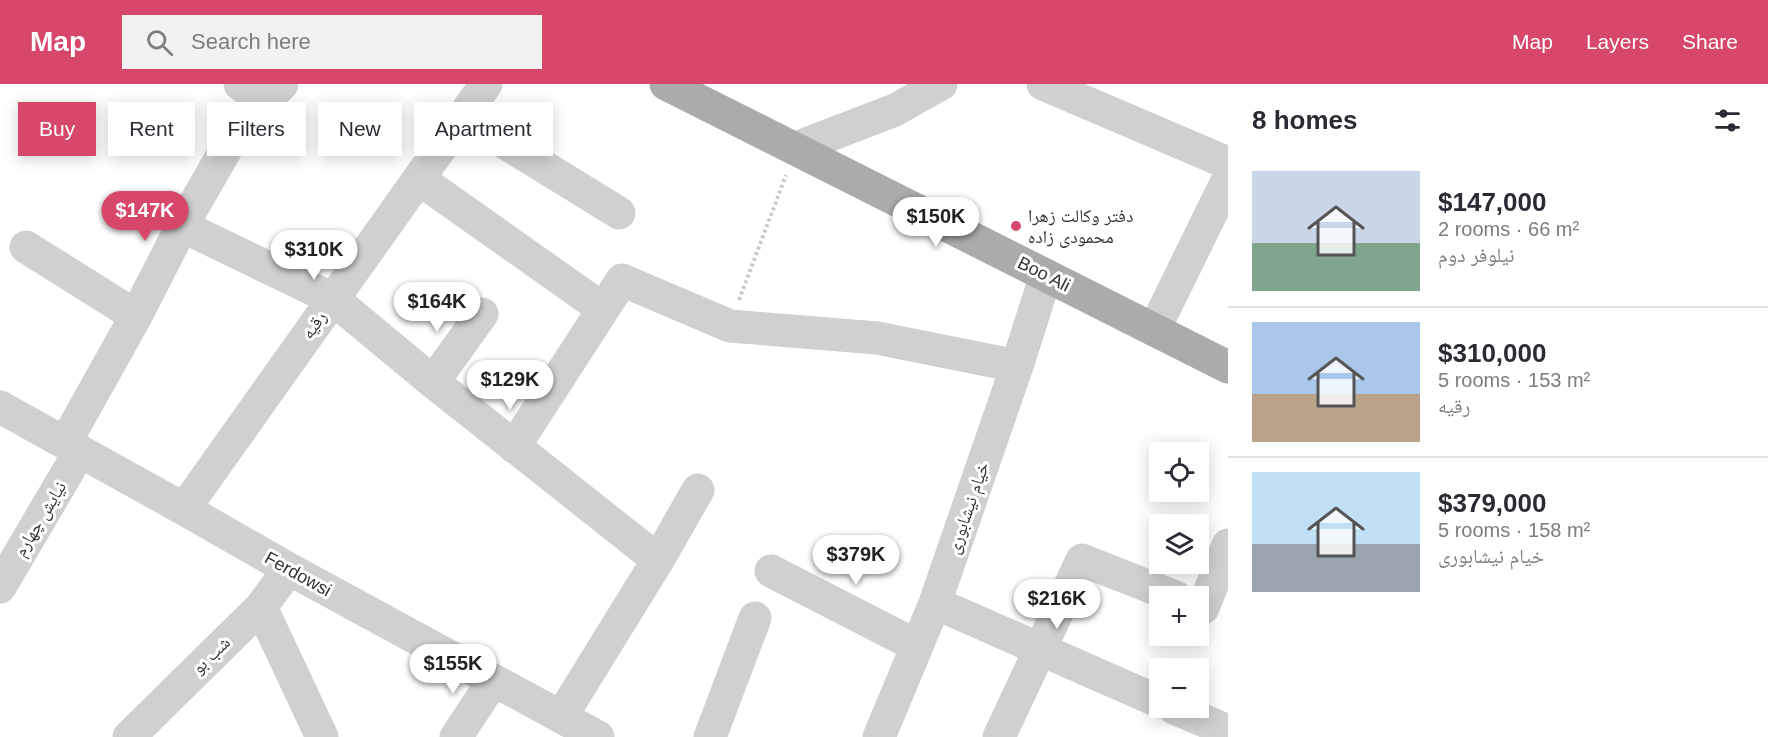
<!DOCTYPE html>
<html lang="en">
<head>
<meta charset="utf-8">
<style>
  body { margin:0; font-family:Arial,"Noto Naskh Arabic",sans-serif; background:#f2f2f3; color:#2b2b33; height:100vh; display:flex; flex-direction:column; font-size:22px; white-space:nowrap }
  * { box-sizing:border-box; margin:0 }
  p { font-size:20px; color:#7c7c81 }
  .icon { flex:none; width:33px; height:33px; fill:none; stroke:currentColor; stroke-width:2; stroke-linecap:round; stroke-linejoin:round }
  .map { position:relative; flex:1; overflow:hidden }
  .panel { display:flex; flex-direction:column; background:#fff; width:540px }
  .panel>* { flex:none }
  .hud { position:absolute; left:18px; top:18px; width:570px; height:54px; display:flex; gap:12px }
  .buttons { position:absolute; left:1149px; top:358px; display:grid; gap:12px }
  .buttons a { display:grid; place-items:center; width:60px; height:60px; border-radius:0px; background:#fff; box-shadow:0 3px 15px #0003; font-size:30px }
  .price { position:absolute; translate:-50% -51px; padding:0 14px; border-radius:21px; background:#fff; color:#222; font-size:20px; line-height:39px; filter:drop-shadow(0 2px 3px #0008) }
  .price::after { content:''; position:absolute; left:50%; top:36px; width:18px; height:14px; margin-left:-9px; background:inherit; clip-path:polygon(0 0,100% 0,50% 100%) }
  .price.current { background:#d74769; color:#fff }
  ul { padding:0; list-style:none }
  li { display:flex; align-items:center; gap:18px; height:150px; padding:0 24px }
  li+li { border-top:2px solid #e1e1e2 }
  li span { display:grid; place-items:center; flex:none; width:168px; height:120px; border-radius:0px; color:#555 }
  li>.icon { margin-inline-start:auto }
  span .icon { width:72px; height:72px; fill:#fffc; stroke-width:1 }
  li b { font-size:26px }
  h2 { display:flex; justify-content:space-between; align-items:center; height:72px; padding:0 24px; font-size:26px }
  .pill { padding:0 21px; border-radius:0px; background:#fff; box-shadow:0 3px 15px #0003; font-size:21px; line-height:54px }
  .pill.current { background:#d74769; color:#fff }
  header { display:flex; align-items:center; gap:36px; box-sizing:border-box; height:84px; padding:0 30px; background:#d74769; color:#fff }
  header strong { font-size:28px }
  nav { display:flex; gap:33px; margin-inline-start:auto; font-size:21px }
  .search { width:420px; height:54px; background:#f2f2f3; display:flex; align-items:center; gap:15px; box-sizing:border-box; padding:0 21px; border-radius:0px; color:#7c7c81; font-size:22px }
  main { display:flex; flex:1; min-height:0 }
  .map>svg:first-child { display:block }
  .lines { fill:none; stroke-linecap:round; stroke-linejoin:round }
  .path { stroke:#cacaca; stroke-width:4; stroke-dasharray:3 3; stroke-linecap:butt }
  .minor { stroke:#d0d0d0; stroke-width:33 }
  .major { stroke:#ababab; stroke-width:33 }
  .poi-dot { fill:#d74769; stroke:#fff; stroke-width:2 }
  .labels { text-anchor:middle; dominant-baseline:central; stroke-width:6; stroke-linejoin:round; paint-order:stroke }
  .poi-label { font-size:18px; fill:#333; stroke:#fff; text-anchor:start }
  .street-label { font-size:18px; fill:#333; stroke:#fff }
</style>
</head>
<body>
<header>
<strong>Map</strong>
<div class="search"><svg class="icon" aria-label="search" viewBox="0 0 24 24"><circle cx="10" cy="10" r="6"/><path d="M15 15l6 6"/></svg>Search here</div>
<nav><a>Map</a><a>Layers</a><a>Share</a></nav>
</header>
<main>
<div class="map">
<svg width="1228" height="653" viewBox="0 0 1228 653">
  <rect width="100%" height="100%" fill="#fff"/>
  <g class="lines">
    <path class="path" d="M739,216L786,91"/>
    <path class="minor" d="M240,0L264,18
      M1043,0L1228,79
      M463,33L619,129
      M796,64L895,26L941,0
      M419,95L603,225
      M182,142L333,215L433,298L658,476
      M26,163L136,232
      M1154,246L1228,95
      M433,298L482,230
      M0,323L184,425L289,485L598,653
      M65,359L136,232L182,142L237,46L282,0
      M514,363L622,196L730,242L877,254L1017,282
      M184,425L486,0
      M771,487L917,562
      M0,503L80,367
      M935,519L1160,618
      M261,523L322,653
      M1203,524L1228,461
      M1174,624L1228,647
      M561,633L658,476L698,406
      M129,653L261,523L289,485
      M456,653L493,597
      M710,653L755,534
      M879,653L935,519L1017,282L1046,191
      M999,653L1082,476L1176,513"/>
    <path class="major" d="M666,0L1228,283"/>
  </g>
  <circle class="poi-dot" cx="1016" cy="142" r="6"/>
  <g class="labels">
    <g class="poi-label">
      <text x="1028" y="132">دفتر وکالت زهرا<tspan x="1028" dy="21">محمودی زاده</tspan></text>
    </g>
    <g class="street-label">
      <text transform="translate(1044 190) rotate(27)">Boo Ali</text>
      <text transform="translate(314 241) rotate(-55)">رقیه</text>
      <text transform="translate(968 424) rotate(-71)">خیام نیشابوری</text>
      <text transform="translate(40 435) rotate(-59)">نیایش چهارم</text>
      <text transform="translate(298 490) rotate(29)">Ferdowsi</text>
      <text transform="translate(211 571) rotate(-44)">شب بو</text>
    </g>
  </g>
</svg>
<div class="buttons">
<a><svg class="icon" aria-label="locate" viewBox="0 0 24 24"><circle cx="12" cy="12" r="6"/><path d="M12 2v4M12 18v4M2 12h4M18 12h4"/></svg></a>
<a><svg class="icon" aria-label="layers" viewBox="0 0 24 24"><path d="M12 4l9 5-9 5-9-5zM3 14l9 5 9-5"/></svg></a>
<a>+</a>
<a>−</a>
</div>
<b class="price current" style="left:145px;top:158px">$147K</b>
<b class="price" style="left:936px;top:164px">$150K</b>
<b class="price" style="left:314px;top:197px">$310K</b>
<b class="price" style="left:437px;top:249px">$164K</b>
<b class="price" style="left:510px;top:327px">$129K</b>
<b class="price" style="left:856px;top:502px">$379K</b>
<b class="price" style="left:1057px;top:546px">$216K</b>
<b class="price" style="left:453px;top:611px">$155K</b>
<div class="hud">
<a class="pill current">Buy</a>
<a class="pill">Rent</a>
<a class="pill">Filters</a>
<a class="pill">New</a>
<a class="pill">Apartment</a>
</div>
</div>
<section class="panel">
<h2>8 homes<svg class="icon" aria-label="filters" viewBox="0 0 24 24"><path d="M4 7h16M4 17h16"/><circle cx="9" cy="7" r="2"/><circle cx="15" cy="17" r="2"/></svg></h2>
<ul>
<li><span style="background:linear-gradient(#c9d6e8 60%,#7fa58c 0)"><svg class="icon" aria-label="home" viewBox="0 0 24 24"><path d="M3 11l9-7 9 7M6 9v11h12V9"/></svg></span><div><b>$147,000</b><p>2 rooms · 66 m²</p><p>نیلوفر دوم</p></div></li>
<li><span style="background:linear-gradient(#a9c7e8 60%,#b9a48a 0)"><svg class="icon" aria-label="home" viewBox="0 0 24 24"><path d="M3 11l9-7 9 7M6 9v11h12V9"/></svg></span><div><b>$310,000</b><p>5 rooms · 153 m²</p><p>رقیه</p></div></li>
<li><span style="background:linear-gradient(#bfe0f5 60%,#9aa5b1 0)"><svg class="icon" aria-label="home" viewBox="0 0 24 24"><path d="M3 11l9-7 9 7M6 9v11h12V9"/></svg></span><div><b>$379,000</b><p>5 rooms · 158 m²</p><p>خیام نیشابوری</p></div></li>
</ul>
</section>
</main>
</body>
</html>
